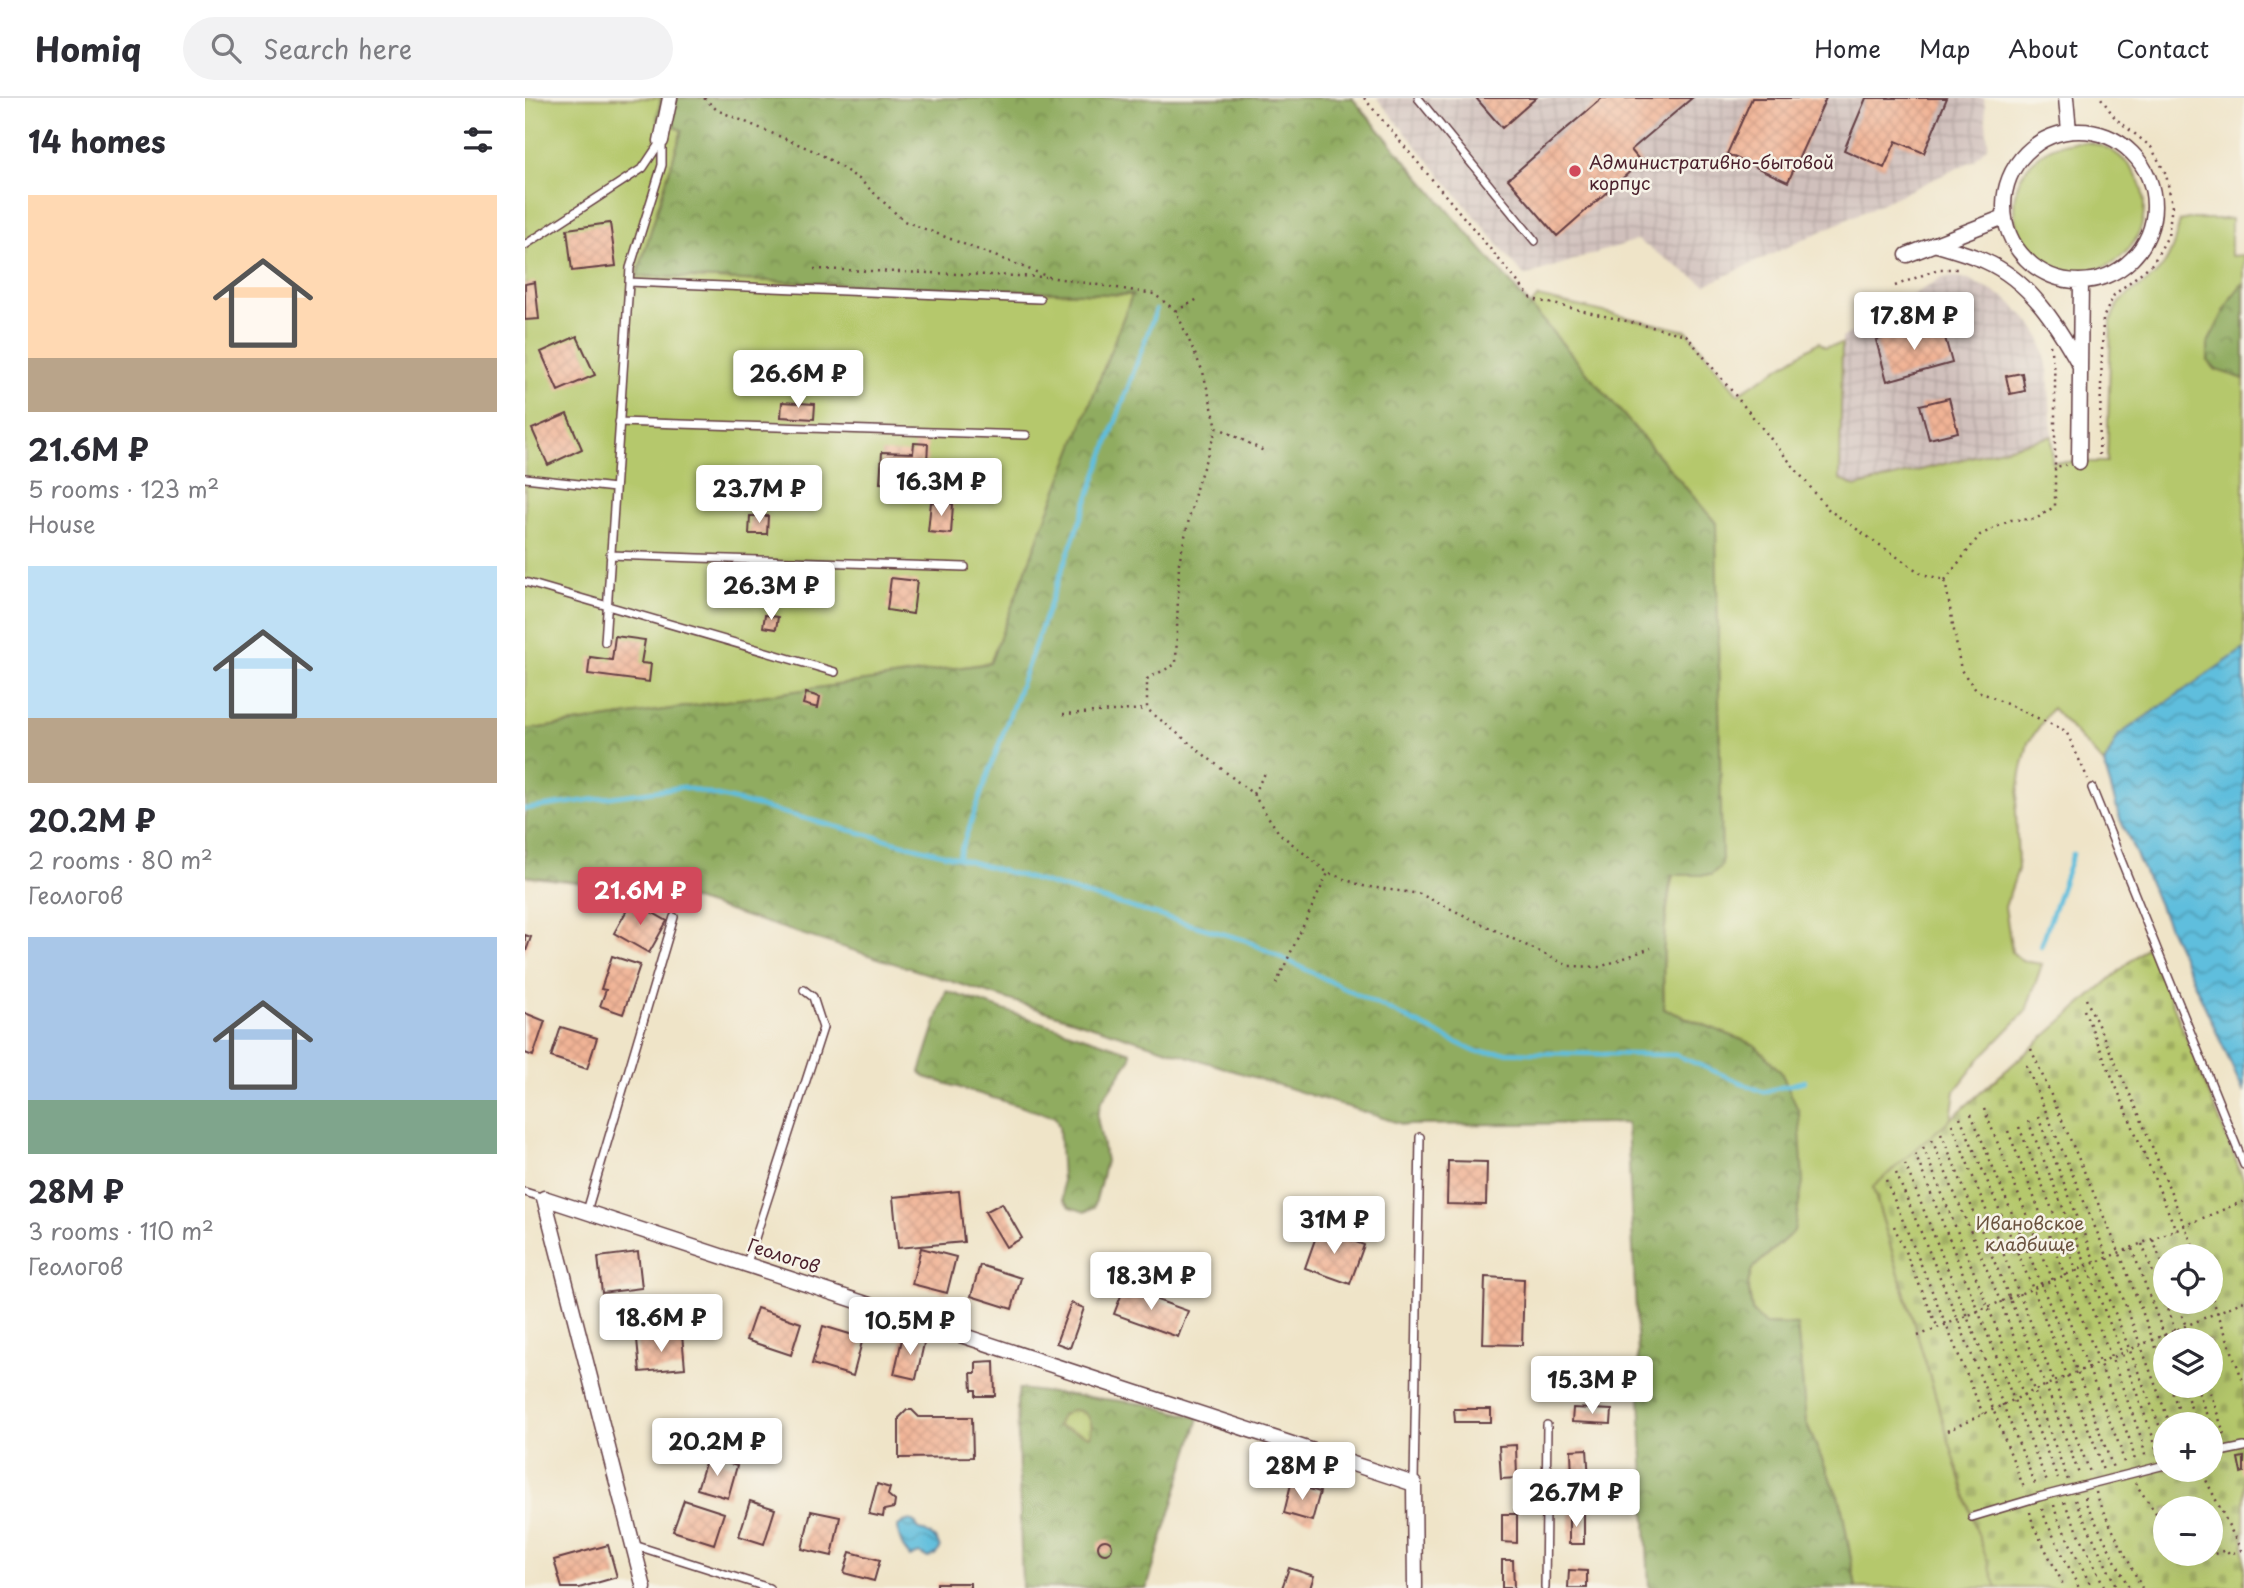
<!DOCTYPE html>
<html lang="en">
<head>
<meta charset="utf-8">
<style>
  body { margin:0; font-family:"Playpen Sans",sans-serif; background:#f2f2f3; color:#2b2b33; height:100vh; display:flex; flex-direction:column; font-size:26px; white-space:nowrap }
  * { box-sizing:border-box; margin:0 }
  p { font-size:23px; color:#7c7c81 }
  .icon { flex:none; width:38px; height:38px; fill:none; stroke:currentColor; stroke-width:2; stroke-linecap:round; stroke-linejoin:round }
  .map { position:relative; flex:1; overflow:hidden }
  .details { display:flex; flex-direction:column; background:#fff; width:525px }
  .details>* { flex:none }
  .tools { position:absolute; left:1628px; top:1146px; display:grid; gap:14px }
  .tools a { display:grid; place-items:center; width:70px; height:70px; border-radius:50%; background:#fff; box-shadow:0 7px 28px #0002; font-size:35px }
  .price { position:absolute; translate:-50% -60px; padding:0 16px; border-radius:7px; background:#fff; color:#222; font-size:23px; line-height:46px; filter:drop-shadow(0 2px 4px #0008) }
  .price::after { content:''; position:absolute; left:50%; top:42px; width:21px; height:16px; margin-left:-10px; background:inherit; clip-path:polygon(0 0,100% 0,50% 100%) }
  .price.current { background:#d1495b; color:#fff }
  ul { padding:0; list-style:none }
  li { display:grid; align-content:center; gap:14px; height:371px; padding:0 28px }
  li span { display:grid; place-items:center; height:217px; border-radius:0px; color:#555 }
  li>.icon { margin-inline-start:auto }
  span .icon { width:126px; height:126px; fill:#fffc; stroke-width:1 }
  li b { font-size:30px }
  h2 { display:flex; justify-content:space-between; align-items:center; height:84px; padding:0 28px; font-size:30px }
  header { display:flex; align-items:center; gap:42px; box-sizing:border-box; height:98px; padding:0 35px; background:#fff; border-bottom:2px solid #e1e1e2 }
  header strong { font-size:33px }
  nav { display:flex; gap:38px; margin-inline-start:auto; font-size:24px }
  .search { width:490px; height:63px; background:#f2f2f3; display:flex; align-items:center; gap:18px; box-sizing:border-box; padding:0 24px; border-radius:38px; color:#7c7c81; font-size:26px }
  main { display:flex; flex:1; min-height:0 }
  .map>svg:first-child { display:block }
  .industrial { fill:url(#industrial-grid) }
  .green { fill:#b5c86c; stroke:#80744c; stroke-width:2 }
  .forest { fill:url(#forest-crowns); stroke:#6d6646; stroke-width:2 }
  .cemetery { fill:url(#cemetery-stones); stroke:#80744c; stroke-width:2; fill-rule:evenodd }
  .park { fill:url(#park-crowns); stroke:#80744c; stroke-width:2 }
  .water { fill:url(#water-waves); stroke:#546e84; stroke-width:2 }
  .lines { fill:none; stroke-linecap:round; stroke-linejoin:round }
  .stream { stroke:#5ebedd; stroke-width:4.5 }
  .building { fill:url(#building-cross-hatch) }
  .lane-casing { stroke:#633d43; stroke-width:10 }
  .street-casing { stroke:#633d43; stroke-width:17 }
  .path { stroke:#633d43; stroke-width:2.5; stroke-dasharray:2 5; stroke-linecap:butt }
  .lane { stroke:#fff; stroke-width:7 }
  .street { stroke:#fff; stroke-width:14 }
  .poi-dot { fill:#d1495b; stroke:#f7f3e8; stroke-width:2.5 }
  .labels { text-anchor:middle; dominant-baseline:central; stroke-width:5; stroke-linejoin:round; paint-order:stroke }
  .poi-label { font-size:18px; fill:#4a1f2b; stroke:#f7f3e8; text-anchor:start }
  .park-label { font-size:18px; fill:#6a523e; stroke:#f7f3e8 }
  .street-label { font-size:18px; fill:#4a1f2b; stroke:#f7f3e8 }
</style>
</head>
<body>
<header>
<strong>Homiq</strong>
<div class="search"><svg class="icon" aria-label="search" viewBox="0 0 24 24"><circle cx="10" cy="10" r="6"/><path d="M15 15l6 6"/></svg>Search here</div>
<nav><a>Home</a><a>Map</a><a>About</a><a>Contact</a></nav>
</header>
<main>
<section class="details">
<h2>14 homes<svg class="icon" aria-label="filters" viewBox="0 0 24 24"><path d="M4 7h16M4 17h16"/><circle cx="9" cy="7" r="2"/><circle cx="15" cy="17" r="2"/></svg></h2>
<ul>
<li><span style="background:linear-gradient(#ffd9b3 75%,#b9a48a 0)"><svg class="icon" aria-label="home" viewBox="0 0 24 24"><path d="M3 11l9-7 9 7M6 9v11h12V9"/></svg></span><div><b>21.6M ₽</b><p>5 rooms · 123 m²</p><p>House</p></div></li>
<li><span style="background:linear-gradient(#bfe0f5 70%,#b9a48a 0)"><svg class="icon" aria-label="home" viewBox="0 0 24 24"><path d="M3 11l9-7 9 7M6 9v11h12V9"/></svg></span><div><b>20.2M ₽</b><p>2 rooms · 80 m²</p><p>Геологов</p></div></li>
<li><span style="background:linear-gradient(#a9c7e8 75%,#7fa58c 0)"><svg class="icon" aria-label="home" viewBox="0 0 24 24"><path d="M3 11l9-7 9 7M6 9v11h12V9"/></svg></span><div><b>28M ₽</b><p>3 rooms · 110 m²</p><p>Геологов</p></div></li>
</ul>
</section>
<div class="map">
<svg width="1719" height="1490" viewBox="0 0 1719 1490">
  <defs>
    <pattern id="industrial-grid" width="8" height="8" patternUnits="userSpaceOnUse" patternTransform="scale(1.75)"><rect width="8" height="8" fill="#d0c0bc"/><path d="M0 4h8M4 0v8" fill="none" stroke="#b4a5a2"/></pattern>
    <pattern id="forest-crowns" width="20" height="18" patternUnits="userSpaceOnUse" patternTransform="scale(1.75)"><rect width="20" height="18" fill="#90ac60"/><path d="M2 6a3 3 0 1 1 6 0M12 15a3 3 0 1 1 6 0" fill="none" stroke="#788b4f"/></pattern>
    <pattern id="cemetery-stones" width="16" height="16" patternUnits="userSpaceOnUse" patternTransform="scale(1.75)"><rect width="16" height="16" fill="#b5c86c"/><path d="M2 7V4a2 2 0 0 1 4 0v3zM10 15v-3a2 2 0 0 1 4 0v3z" fill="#9dab5e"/></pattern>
    <pattern id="park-crowns" width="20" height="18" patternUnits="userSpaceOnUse" patternTransform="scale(1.75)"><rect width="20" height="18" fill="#b5c86c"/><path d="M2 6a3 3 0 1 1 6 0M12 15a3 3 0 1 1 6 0" fill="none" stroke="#9dab5e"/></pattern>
    <pattern id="water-waves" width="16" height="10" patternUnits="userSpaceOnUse" patternTransform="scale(1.75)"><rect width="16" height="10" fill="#5ebedd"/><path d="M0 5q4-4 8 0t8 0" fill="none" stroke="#509ab3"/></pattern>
    <pattern id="building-cross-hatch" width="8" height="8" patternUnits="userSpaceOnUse" patternTransform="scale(1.75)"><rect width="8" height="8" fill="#f1b496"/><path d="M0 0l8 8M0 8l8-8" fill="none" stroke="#d09a81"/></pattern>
  </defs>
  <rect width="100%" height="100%" fill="#f7f3e8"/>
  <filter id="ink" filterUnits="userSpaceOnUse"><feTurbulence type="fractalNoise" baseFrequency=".0143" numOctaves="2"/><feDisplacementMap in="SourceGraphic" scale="14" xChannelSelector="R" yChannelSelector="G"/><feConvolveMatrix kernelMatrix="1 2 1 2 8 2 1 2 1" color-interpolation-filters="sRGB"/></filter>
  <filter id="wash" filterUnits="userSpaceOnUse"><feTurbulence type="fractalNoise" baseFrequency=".00686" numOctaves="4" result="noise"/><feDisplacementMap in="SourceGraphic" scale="28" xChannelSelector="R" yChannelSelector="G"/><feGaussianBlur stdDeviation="1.57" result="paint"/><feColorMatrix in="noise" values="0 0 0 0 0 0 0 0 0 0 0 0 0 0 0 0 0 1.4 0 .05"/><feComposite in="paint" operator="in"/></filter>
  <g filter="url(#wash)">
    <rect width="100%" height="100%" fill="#efe4c8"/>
    <path class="industrial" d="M852,0H1459L1463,47L1450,62L1181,187L1112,142L999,178Z
      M1432,179L1443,181L1481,200L1505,224L1515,239L1523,272L1527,338L1330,389L1315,381L1317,240L1416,180Z"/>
    <path class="green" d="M0,0H136L133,22L157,32L112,178L607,197L466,565L0,632Z
      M1489 109a65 65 0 1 1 130 0a65 65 0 1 1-130 0Z
      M1663,121H1706V158L1719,157V184L1706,200L1683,245V263L1719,281V551L1594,637L1579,666L1527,610L1503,645L1496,675L1491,711L1493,771L1480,809L1487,854L1497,863L1517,866L1501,913L1457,958L1430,993L1426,1021L1348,1090L1447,1419L1472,1490H1331L1316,1405L1281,1325L1272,1227L1239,1226L1227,1213L1223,1186L1227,1171L1269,1133L1230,947L1139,911C1137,866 1138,821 1148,777H1185L1191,426L1005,209L1013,199L1162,233L1213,296L1294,244L1300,249L1317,246L1315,381L1330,389L1527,338V364H1582L1586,224C1593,192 1620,193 1637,169C1647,156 1651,138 1655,123Z"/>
    <path class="forest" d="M136,0H827L1191,425L1197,767L1186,777H1147C1138,821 1137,866 1139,911L1230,947L1256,974L1274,1014L1278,1084L1269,1133L1227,1171L1223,1186L1227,1213L1239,1226L1272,1227L1281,1325L1316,1405L1331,1490H1124L1102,1025L880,1027L150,796L0,778V632L465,565L607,197L112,178L157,32L132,22Z
      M1719,184V281L1691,272L1683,263V245L1706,200Z
      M421,893L606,954V960L576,1004L572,1019L581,1063L569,1110L560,1114L545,1109L538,1101L534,1029L530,1019L400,979L395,974Z
      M494,1291L621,1306L674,1320L622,1490H497L492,1303Z"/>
    <path class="cemetery" d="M1624,847L1719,1083V1490H1472L1447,1419L1348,1089ZM1640,1158H1685V1204H1640ZM1640,1242H1685V1288H1640ZM1640,1326H1685V1372H1640ZM1640,1410H1685V1456H1640Z"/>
    <path class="park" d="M546,1312C562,1311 570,1323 565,1338L532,1328L537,1318Z"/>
    <path class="water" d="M1719,551V995L1595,721L1579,666L1594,637Z
      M385,1422L390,1425L394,1432C404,1433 413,1441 415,1451L411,1456L403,1460L394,1455L385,1459C377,1450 373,1440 373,1428L379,1424Z"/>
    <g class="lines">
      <path class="stream" d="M0,711L158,689L433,760L720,842L951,954L1151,957L1238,994L1280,983
        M433,760L631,212
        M1516,848L1548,756"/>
    </g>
    <g id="blocks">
      <path class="building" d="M951,0H1011L977,30Z
        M1077,0H1167L1106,52L1116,64L1032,138L983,81Z
        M1227,0H1301L1263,84L1202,56Z
        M1341,0H1422L1399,55L1371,43L1359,70L1319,52Z
        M85,125L91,168L47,173L42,131Z
        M10,184L14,221L0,222V186Z
        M1416,225L1427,265L1362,283L1351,242Z
        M52,238L70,277L33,293L16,254Z
        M1497,275L1500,293L1485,296L1481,278Z
        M1424,300L1433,334L1404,341L1395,307Z
        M257,304L290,306L289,321L256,319Z
        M42,316L57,351L23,367L7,331Z
        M389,345L403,346L402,364H395L394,387L355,385L357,354L388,355Z
        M406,404L428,406L426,436L403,434Z
        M225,418H243L242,436H224Z
        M366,480L392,483L388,516L362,512Z
        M240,517L253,519L251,531L238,529Z
        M90,538L120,542L116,565L126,566L124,584L63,576L65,559L87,562Z
        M281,595L295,599L293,610L278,606Z
        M107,803L142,823L124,855L89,835Z
        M0,837L6,839L0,856Z
        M87,858L115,867L98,916L75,908L81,892L76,891Z
        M0,915L20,923L8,958L0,955Z
        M36,929L72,940L62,971L26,959Z
        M923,1063L962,1064L961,1107L922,1106Z
        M434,1093L439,1144L373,1150L368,1099Z
        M477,1105L497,1140L481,1149L460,1114Z
        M794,1130L839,1147L825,1186L780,1170Z
        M396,1150L431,1159L422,1195L387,1186Z
        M113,1154L117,1190L77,1195L73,1159Z
        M455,1167L496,1180L487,1211L446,1198Z
        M960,1179L999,1181L997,1247L958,1246Z
        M599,1190L663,1213L653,1239L589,1216Z
        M546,1205L559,1210L545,1250L531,1245Z
        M232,1210L276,1225L266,1257L221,1242Z
        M298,1228L338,1240L328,1278L287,1266Z
        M157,1237L160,1270L115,1274L112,1241Z
        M378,1237L400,1241L391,1281L369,1276Z
        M469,1263L470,1298H451V1292H447L446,1275H451V1264Z
        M1048,1310L1087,1312L1086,1326L1047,1324Z
        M929,1311H966V1324H930Z
        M382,1312H387L394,1319H447L448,1359L374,1360V1320Z
        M991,1347L992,1380L976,1381L974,1348Z
        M1062,1351L1064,1382L1047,1383L1046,1352Z
        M182,1359L212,1368L203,1400L172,1391Z
        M1719,1359V1374L1716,1375L1713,1360Z
        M352,1386L365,1390L363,1397L370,1403L369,1410L359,1412L358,1419L344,1416Z
        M766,1386L795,1394L787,1423L759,1415Z
        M159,1402L199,1415L189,1446L148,1433Z
        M225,1403L250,1411L239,1446L214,1438Z
        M286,1413L315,1419L307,1458L277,1451Z
        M1044,1415H1059V1446H1044Z
        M977,1416H992V1445L977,1444Z
        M573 1449a7 7 0 1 1 14 0a7 7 0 1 1-14 0Z
        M83,1447L92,1479L54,1490H37L29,1462Z
        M325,1454L355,1462L349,1483L319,1475Z
        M977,1462H988L989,1490H977Z
        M764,1470L789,1478L785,1490H757Z
        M1044,1472L1062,1473V1490H1043Z
        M412,1485H445V1490H412Z"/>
    </g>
  </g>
  <g filter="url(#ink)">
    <use href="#blocks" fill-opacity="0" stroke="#633d43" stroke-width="2"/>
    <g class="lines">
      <g class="lane-casing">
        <path id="lane" d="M893,0L1010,143
          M0,147L118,70L136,43
          M104,184L515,201
          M94,324L501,337
          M0,380L90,390
          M85,457L440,469
          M0,484L310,574
          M80,544L105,170L137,67V43
          M1567,690L1719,1067
          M0,1094L19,1100
          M62,1113L149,819
          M222,1165L298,930L288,899L279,892
          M1685,1356L1719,1349
          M889,1385L895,1039
          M1447,1419L1514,1399L1640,1367
          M109,1447L244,1490
          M1020,1490L1022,1327"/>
      </g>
      <g class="street-casing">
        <path id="street" d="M1541,0L1544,33
          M1479 108a75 75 0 1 1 150 0a75 75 0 1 1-150 0Z
          M136,43L145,0
          M1409,146C1426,151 1444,156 1460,163C1505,183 1531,225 1554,266
          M1382,157L1479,119
          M1554,364L1556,184
          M119,1490L19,1100L889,1386L890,1490"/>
      </g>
      <path class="path" d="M179,0L192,12L294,55L334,81L379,123L524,179L629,196L651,213L678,274L692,329L672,387L654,464L651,566L622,581V611L728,696L754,735L803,775L838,788L895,796L1044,868L1075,869L1126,850
        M839,0L1007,201L1161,237L1304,412L1397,476L1420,482L1436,572L1451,592L1541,633L1563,681
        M289,171L521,179
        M1370,188L1413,171H1436
        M651,213L673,201
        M1525,247L1530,280V369
        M692,329L741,354
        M1574,357L1578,220L1589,197L1628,165L1643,138L1647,107L1641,76L1626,49L1590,20L1576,0
        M1420,482L1455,437L1486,422L1511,421L1530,408V369L1541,367
        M538,616L622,611
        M728,696L742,672
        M751,886L803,775
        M1561,901L1613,1014L1672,1158
        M1559,912L1651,1132
        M1506,951L1595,1156L1640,1273
        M1501,967L1583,1160L1645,1326
        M1459,1011L1595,1349L1599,1365
        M1446,1016L1553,1275L1588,1370
        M1435,1019L1508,1191L1573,1355L1578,1373
        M1513,1019L1640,1342
        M1503,1023L1597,1256L1628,1339L1633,1359
        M1427,1026L1565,1374
        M1494,1029L1587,1261L1617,1342L1621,1362
        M1483,1033L1606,1345L1610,1363
        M1416,1035L1521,1288L1554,1376
        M1407,1042L1476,1205L1543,1382
        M1398,1049L1533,1381
        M1390,1056L1522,1384
        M1380,1066L1511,1388
        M1371,1075L1433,1222L1499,1390
        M1361,1082L1458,1316
        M1369,1128L1413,1230
        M1628,1142L1640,1173
        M1617,1146L1654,1242
        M1607,1151L1641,1242
        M1685,1194L1719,1286
        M1652,1204L1666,1242
        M1393,1238L1719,1103
        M1645,1288L1659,1326
        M1658,1288L1672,1326
        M1671,1288L1685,1326
        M1683,1288L1701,1341
        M1685,1327L1690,1344
        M1422,1333L1510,1292L1719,1203
        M1610,1385L1640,1428
        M1571,1394L1573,1403L1617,1490
        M1560,1399L1562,1407L1604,1490
        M1550,1402L1592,1490
        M1539,1404L1580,1490
        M1529,1407L1532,1419L1567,1490
        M1517,1411L1521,1423L1554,1490
        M1505,1414L1508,1427L1540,1490
        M1660,1456L1666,1464L1701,1452L1705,1456L1716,1452L1676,1372"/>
      <use href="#lane" class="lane"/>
      <use href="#street" class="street"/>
    </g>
  </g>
  <circle class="poi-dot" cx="1050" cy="73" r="7"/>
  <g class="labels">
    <g class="poi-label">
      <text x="1064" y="63">Административно-бытовой<tspan x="1064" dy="21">корпус</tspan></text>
    </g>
    <g class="park-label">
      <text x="1505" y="1124">Ивановское<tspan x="1505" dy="21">кладбище</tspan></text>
    </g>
    <g class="street-label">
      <text transform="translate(259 1157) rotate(18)">Геологов</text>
    </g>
  </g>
</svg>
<div class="tools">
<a><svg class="icon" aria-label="locate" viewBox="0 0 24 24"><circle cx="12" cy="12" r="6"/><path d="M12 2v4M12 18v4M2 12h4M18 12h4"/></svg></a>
<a><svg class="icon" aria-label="layers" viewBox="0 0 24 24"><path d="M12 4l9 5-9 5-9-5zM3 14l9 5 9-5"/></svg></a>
<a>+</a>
<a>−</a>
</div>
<b class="price" style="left:1389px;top:254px">17.8M ₽</b>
<b class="price" style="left:273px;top:312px">26.6M ₽</b>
<b class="price" style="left:416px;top:420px">16.3M ₽</b>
<b class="price" style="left:234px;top:427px">23.7M ₽</b>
<b class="price" style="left:246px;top:524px">26.3M ₽</b>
<b class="price current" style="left:115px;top:829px">21.6M ₽</b>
<b class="price" style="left:809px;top:1158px">31M ₽</b>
<b class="price" style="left:626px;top:1214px">18.3M ₽</b>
<b class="price" style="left:136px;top:1256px">18.6M ₽</b>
<b class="price" style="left:385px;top:1259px">10.5M ₽</b>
<b class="price" style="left:1067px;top:1318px">15.3M ₽</b>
<b class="price" style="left:192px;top:1380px">20.2M ₽</b>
<b class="price" style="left:777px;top:1404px">28M ₽</b>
<b class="price" style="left:1051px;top:1431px">26.7M ₽</b>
</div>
</main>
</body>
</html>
